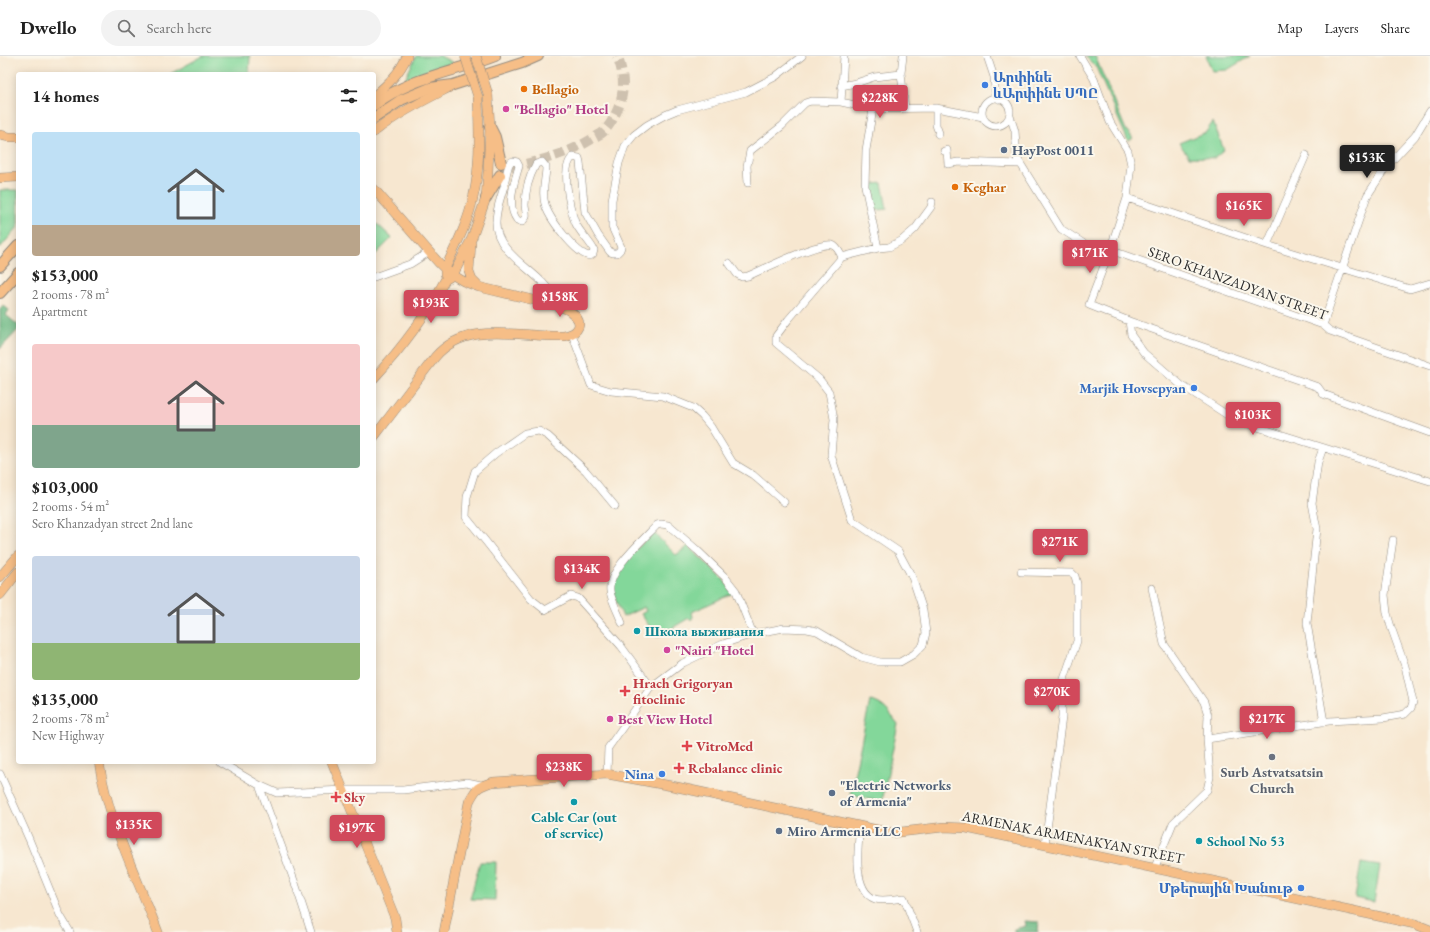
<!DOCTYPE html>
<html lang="en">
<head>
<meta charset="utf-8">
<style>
  body { margin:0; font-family:"EB Garamond","Noto Serif Armenian",serif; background:#f2f2f2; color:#222; height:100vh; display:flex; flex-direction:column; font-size:15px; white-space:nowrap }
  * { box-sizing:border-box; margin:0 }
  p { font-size:13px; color:#767676 }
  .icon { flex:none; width:22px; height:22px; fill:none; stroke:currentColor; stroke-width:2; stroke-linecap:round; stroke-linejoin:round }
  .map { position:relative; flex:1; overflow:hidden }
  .drawer { position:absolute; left:16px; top:16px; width:360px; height:692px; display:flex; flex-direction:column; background:#fff; border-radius:4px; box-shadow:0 2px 10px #0003 }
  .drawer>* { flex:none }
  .price { position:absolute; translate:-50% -34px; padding:0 9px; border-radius:4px; background:#d1495b; color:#fff; font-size:13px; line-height:26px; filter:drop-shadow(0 1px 2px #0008) }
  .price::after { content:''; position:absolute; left:50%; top:24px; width:12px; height:9px; margin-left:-6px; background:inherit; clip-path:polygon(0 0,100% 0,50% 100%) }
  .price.on { background:#222; color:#fff }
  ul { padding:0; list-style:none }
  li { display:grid; align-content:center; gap:8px; height:212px; padding:0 16px }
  li span { display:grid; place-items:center; height:124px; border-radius:4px; color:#555 }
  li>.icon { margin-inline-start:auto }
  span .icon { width:72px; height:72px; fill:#fffc; stroke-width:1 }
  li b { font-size:17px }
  h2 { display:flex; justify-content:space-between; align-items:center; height:48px; padding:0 16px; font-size:17px }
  header { display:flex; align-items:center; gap:24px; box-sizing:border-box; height:56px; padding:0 20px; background:#fff; border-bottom:1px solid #e0e0e0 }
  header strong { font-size:19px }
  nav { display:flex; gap:22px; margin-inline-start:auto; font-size:14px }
  .search { width:280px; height:36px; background:#f2f2f2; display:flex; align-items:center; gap:10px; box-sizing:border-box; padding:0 14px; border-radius:22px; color:#767676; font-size:15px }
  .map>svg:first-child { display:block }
  .green { fill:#83d79a; stroke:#578162 }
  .forest { fill:#6ab882; stroke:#4a7256 }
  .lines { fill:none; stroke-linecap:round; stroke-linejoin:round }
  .highway-tunnel { stroke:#cec1af; stroke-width:10; stroke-dasharray:10 5; stroke-linecap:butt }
  .minor-casing { stroke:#91897e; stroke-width:8 }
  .major-casing { stroke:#91897e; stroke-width:10 }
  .highway-casing { stroke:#91897e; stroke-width:12 }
  .minor { stroke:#fff; stroke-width:7 }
  .major { stroke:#f6be87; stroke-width:9 }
  .highway { stroke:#f6be87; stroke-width:10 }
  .major-bridge-casing { stroke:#91897e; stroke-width:10; stroke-linecap:butt }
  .major-bridge { stroke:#f6be87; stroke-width:9 }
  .shop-dot { fill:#3f7fe0; stroke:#fbf7ec; stroke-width:1.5 }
  .food-dot { fill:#e8710a; stroke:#fbf7ec; stroke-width:1.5 }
  .hotel-dot { fill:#d1479c; stroke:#fbf7ec; stroke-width:1.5 }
  .service-dot { fill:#5c6f8a; stroke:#fbf7ec; stroke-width:1.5 }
  .culture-dot { fill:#0f9aa8; stroke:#fbf7ec; stroke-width:1.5 }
  .health-dot { fill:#e0444e; stroke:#fbf7ec; stroke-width:1.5 }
  .worship-dot { fill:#6b7280; stroke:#fbf7ec; stroke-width:1.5 }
  .labels { text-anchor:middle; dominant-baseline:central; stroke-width:4; stroke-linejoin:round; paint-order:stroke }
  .shop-label { font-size:14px; font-weight:bold; fill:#366cbe; stroke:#fbf7ec; text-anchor:end }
  .food-label { font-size:14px; font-weight:bold; fill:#c56008; stroke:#fbf7ec; text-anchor:start }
  .hotel-label { font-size:14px; font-weight:bold; fill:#b23c85; stroke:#fbf7ec; text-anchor:start }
  .service-label { font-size:14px; font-weight:bold; fill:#4e5e75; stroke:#fbf7ec; text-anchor:start }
  .street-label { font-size:14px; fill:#2b2b2b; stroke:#fbf7ec }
  .culture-label { font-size:14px; font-weight:bold; fill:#0d838f; stroke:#fbf7ec; text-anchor:start }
  .health-label { font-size:14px; font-weight:bold; fill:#be3a42; stroke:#fbf7ec; text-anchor:start }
  .worship-label { font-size:14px; font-weight:bold; fill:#5b616d; stroke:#fbf7ec }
</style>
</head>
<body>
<header>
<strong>Dwello</strong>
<div class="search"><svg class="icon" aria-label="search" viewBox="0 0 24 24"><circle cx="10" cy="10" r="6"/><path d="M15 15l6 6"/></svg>Search here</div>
<nav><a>Map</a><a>Layers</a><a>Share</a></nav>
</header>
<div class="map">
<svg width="1430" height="876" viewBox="0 0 1430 876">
  <rect width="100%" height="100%" fill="#fbf7ec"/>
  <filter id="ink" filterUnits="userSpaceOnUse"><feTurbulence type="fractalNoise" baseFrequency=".025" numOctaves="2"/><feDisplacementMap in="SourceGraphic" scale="8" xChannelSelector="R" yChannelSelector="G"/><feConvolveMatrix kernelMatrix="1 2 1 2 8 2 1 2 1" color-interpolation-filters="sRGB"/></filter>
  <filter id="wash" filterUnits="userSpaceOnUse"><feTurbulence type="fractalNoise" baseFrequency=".012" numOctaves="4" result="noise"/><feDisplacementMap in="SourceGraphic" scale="16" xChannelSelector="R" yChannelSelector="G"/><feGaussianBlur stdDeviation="0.9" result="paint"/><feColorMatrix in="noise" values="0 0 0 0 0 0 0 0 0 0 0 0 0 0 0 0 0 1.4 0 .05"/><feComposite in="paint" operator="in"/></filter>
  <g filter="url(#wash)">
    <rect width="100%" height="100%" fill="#f7e7d0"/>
    <path class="green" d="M203,0H250L249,18H170Z
      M416,0H440L454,7L405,23Z
      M1085,0H1095L1126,74L1133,82L1128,85L1096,11Z
      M1206,0H1250L1227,14L1212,15Z
      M1213,66L1224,94L1215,102L1189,101L1179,87L1206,76Z
      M882,127L887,153L873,155L868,129Z
      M0,134H18V171L0,192Z
      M377,168L392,182L374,200V171Z
      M653,476L676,499L688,490L723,523L733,537L692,556L693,561L691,564L689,562L657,581L641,558L646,555L644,551L623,561C620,553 615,544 613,536C608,517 642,489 653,476Z
      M870,645C884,647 890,658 898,668L882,746L850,739Z
      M480,806H496L495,844L470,843Z
      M1361,807L1380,810L1374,846L1355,842Z"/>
    <path class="forest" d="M3,249L9,254L6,259L18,269V274L0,293V253Z
      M1025,865L1039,866L1038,876H1014V873L1026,870Z"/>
  </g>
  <g filter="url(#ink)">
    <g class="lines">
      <path class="highway-tunnel" d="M500,119L504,113C535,106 568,99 595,81C599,79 603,77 605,74C611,68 616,58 619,50C625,33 624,17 617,0"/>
      <g class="minor-casing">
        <path id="minor" d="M844,0L841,46L873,53L936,52L983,61
          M903,0L901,17L905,53
          M987,0L994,21L995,34L999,43
          M1080,0L1094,23L1110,66L1128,95L1131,109L1127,142
          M841,30L856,27L874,21L901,18
          M982 56a14 14 0 1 1 28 0a14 14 0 1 1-28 0Z
          M936,52V69L939,77L938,78
          M873,53L866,94L865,130L878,192
          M1010,60L1015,75L1017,102L1061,173L1086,189L1098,194H1110L1323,269L1330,275L1430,310
          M944,95L947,94L948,108L958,106L1020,108
          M748,127L747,110L750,95L782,70L805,47L811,45L841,46
          M1267,189L1306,99
          M842,201L878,192L889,191L901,185L915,173L931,151L932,146
          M729,207L737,218L742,221L748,220C764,213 818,186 832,189C837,190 840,197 842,201
          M374,221L410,208L429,196
          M1430,227L1410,233L1267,189L1127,142L1110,194L1089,249L1129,265L1318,331L1323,338L1430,377
          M559,250C555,243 550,234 543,227C527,210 495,193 496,166C496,152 501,142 504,130C505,123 507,115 509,108L511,106L513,105L517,106L519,110C514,127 506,149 517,164L522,166L526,161C527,157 525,153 525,149C525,134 529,121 536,108L542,106L546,111C546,123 541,135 545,148C548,161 576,199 590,200L593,198L594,194C589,184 579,176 575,166C570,153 560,110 573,101L579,102L580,106L585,156L598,179L610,196L613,197H617L620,194L621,191L612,171V144L619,107L625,90L634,79L647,69L665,59L677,54L746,36L775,21L802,0
          M1129,265L1131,279L1144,297L1181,329L1235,364L1430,425
          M1323,269L1367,140L1386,111L1415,80L1430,55
          M572,278L591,329L611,335L663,340L693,352L702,360L711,371L733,407L753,419L784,446
          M1323,392L1318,406L1312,447L1317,473L1307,567L1324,666
          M615,450L586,415L548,380L539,375L525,377L496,397L475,415L467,441L466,461L487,487L531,543L545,554L571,540L578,542L621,590L651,631
          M1021,516L1072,517L1075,520L1077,528V585L1062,629V661L1045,788
          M1152,532L1164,588L1204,646L1208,659L1207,683L1210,721L1207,734L1173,767L1155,811
          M622,567C619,558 611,544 610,535C607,515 644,483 657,469L661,468L668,469L697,494L725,521L736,535L753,578
          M1207,683L1329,665L1383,662L1405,658L1411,652L1413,646L1405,610L1391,571L1387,557L1385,539L1393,484
          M220,706L259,729L277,737L345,734H403L467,726L481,729
          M0,718L29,783L60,859L70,876
          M607,718L608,692L651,631L683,607L723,588L753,578L784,572L807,573L817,575L861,601L880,606H900L914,598L923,589L926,577L923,554L912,521L898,495L852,464L831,399L834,363L829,336L819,323L776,287V280L788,264L842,201
          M259,729L296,830L311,876
          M860,771C858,789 852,835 875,843C881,845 897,843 904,842L917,876"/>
      </g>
      <g class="major-casing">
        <path id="major" d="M374,40C388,28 400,17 407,0
          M374,76C398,57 425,44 452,30
          M0,79L9,81H18
          M0,122L18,121
          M374,133L438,206L445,213L453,219L463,225L479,231L559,250C563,252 568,253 571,256C585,267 579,277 564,280C521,282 467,263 435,301L374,381
          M471,188L469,216L472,224L478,230
          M445,218V213C455,191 468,167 473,142C481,110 479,74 478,41
          M374,322C402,292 426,260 445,224L453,219L472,182L486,142L488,115L490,71L488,38
          M0,521L18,500
          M0,539L18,516
          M99,706C108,766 137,820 158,876
          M332,706L395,862L397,876
          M444,876L469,746C476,732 478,730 493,726L607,718L677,731L892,777L944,771L966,772L1415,868L1430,874"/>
      </g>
      <g class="highway-casing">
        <path id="highway" d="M374,49C410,21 455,16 495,0
          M374,62L401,44L430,32L453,29L522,7L538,0
          M490,71L495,81L501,107
          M486,142L500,119
          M0,210L18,190
          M0,237L18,217"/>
      </g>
      <use href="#minor" class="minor"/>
      <use href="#major" class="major"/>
      <use href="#highway" class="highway"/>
      <g class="major-bridge-casing">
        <path id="major-bridge" d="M465,0L478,41
          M476,0L488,38"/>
      </g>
      <use href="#major-bridge" class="major-bridge"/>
    </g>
  </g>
  <g class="shop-dot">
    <circle cx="985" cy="29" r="4"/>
    <circle cx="1194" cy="332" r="4"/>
    <circle cx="662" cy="718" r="4"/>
    <circle cx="1301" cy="832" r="4"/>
  </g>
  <g class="food-dot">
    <circle cx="524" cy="33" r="4"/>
    <circle cx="955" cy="131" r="4"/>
  </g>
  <g class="hotel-dot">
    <circle cx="506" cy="53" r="4"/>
    <circle cx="667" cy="594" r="4"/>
    <circle cx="610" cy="663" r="4"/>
  </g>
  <g class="service-dot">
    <circle cx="1004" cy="94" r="4"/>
    <circle cx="832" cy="737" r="4"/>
    <circle cx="779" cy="775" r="4"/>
  </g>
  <g class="culture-dot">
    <circle cx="637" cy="575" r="4"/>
    <circle cx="574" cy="746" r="4"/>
    <circle cx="1199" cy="785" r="4"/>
  </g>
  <g class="health-dot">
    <path d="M623 629h4v4h4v4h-4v4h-4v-4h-4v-4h4z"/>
    <path d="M685 684h4v4h4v4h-4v4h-4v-4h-4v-4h4z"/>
    <path d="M677 706h4v4h4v4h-4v4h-4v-4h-4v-4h4z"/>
    <path d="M334 735h4v4h4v4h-4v4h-4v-4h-4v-4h4z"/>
  </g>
  <circle class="worship-dot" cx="1272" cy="701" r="4"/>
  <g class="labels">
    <g class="shop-label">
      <text x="993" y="21" text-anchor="start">Արփինե<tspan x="993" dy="16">ևԱրփինե ՍՊԸ</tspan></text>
      <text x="1186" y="332">Marjik Hovsepyan</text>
      <text x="654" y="718">Nina</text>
      <text x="1293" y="832">Մթերային Խանութ</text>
    </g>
    <g class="food-label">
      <text x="532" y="33">Bellagio</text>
      <text x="963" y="131">Keghar</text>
    </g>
    <g class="hotel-label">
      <text x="514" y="53">"Bellagio" Hotel</text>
      <text x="675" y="594">"Nairi "Hotel</text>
      <text x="618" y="663">Best View Hotel</text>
    </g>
    <g class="service-label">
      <text x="1012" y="94">HayPost 0011</text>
      <text x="840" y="729">"Electric Networks<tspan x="840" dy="16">of Armenia"</tspan></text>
      <text x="787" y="775">Miro Armenia LLC</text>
    </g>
    <g class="street-label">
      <text transform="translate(1238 227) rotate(20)">SERO KHANZADYAN STREET</text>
      <text transform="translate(1073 781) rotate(11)">ARMENAK ARMENAKYAN STREET</text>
    </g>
    <g class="culture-label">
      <text x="645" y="575">Школа выживания</text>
      <text x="574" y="761" text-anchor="middle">Cable Car (out<tspan x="574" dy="16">of service)</tspan></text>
      <text x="1207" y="785">School No 53</text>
    </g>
    <g class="health-label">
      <text x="633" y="627">Hrach Grigoryan<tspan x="633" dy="16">fitoclinic</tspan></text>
      <text x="696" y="690">VitroMed</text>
      <text x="688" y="712">Rebalance clinic</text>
      <text x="344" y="741">Sky</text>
    </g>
    <g class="worship-label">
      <text x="1272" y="716">Surb Astvatsatsin<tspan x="1272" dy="16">Church</tspan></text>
    </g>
  </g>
</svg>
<b class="price" style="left:880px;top:63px">$228K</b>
<b class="price on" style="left:1367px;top:123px">$153K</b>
<b class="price" style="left:1244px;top:171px">$165K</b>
<b class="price" style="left:1090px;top:218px">$171K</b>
<b class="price" style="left:560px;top:262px">$158K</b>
<b class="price" style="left:431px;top:268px">$193K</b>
<b class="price" style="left:1253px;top:380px">$103K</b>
<b class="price" style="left:1060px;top:507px">$271K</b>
<b class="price" style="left:582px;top:534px">$134K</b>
<b class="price" style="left:1052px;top:657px">$270K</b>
<b class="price" style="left:1267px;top:684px">$217K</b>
<b class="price" style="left:564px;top:732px">$238K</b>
<b class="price" style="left:134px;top:790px">$135K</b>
<b class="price" style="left:357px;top:793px">$197K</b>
<section class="drawer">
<h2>14 homes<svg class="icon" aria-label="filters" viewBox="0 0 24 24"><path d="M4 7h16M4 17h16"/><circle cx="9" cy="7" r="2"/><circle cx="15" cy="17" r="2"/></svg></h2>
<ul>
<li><span style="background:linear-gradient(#bfe0f5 75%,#b9a48a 0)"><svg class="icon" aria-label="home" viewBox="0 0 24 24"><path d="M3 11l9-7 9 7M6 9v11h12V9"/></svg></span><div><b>$153,000</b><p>2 rooms · 78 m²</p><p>Apartment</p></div></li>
<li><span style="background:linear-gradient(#f6c9c9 65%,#7fa58c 0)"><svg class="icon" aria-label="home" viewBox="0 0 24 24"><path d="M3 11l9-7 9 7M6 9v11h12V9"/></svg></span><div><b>$103,000</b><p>2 rooms · 54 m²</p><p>Sero Khanzadyan street 2nd lane</p></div></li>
<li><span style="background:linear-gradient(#c9d6e8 70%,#8fb573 0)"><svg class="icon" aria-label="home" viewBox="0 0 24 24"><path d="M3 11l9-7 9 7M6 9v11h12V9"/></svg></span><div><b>$135,000</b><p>2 rooms · 78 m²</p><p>New Highway</p></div></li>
</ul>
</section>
</div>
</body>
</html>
